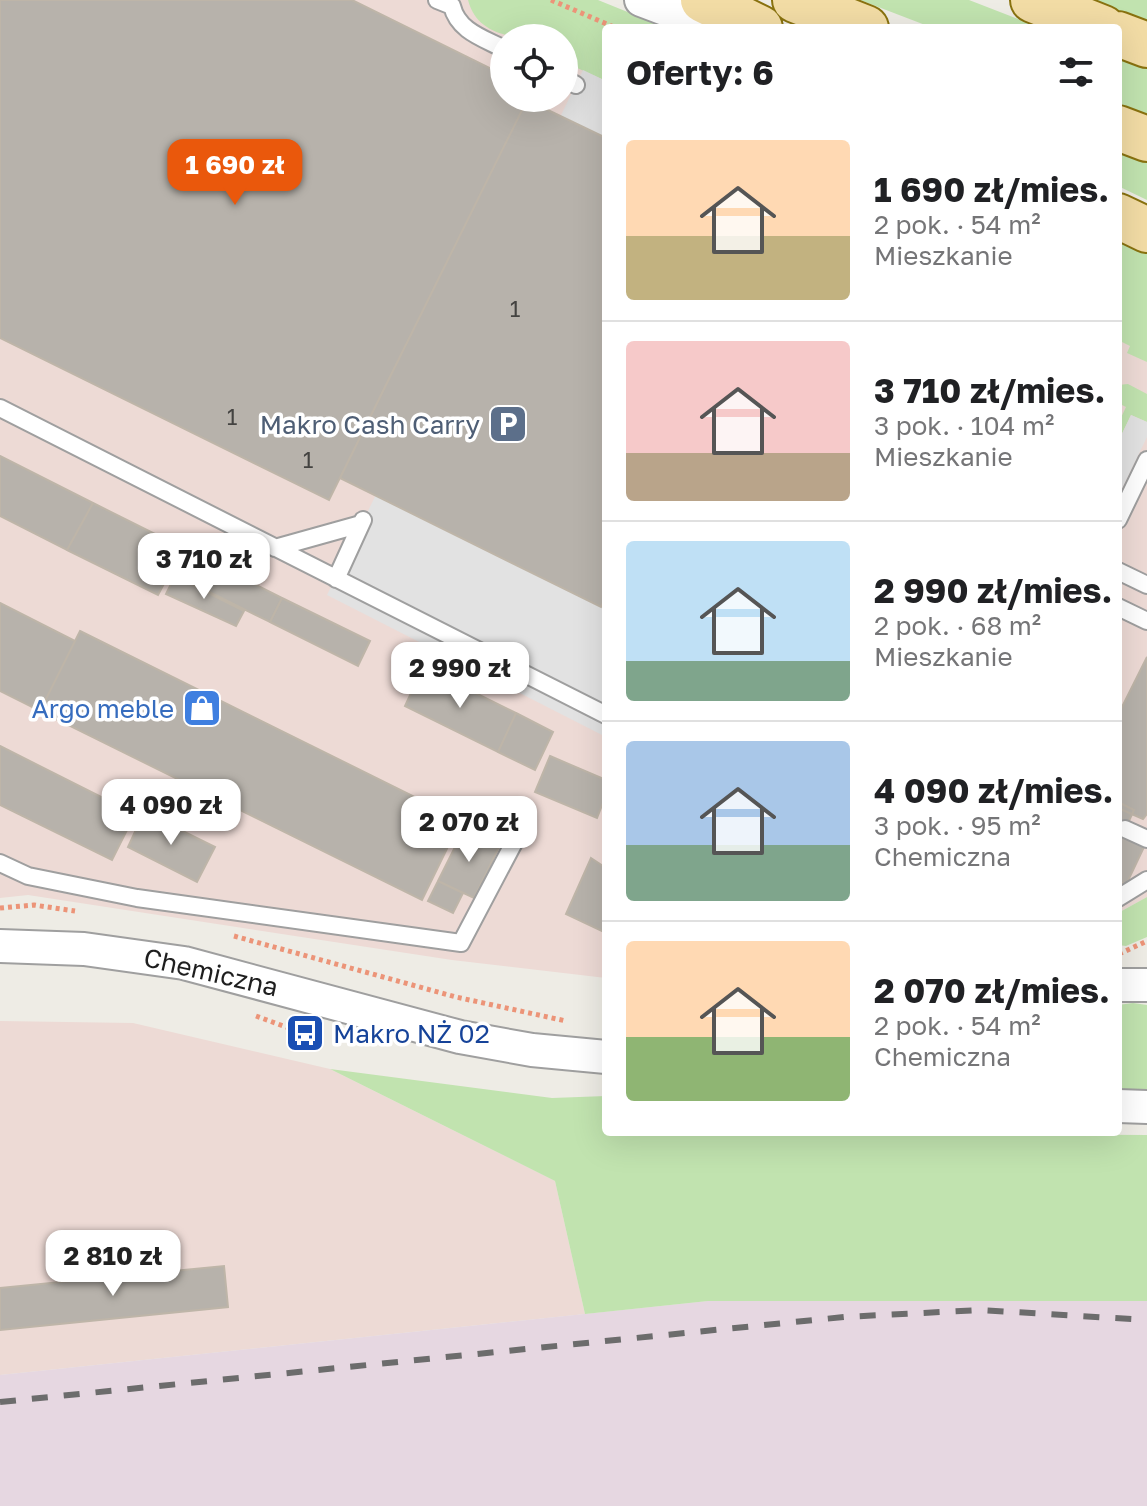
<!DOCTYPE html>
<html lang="pl">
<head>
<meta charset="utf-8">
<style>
  body { margin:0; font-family:"Golos Text",sans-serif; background:#f2f2f2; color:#202124; height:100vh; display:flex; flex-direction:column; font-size:30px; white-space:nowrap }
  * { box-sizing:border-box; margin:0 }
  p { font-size:26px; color:#757577 }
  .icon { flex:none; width:44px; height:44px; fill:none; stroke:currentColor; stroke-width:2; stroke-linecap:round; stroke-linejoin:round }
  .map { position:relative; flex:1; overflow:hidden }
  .side { position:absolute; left:602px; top:24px; width:520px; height:1112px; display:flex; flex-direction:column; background:#fff; border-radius:8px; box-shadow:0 8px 32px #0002 }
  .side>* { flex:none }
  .buttons { position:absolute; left:490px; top:24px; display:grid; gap:16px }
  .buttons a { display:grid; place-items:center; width:88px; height:88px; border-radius:50%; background:#fff; box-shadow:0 8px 32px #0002; font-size:40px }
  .price { position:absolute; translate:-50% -68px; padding:0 18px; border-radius:16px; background:#fff; color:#222; font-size:26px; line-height:52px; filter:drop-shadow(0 2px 4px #0008) }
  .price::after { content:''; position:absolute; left:50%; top:48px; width:24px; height:18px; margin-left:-12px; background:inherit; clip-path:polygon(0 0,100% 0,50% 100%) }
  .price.selected { background:#ea580c; color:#fff }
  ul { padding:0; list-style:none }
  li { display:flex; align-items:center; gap:24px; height:200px; padding:0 24px }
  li+li { border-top:2px solid #e0e0e0 }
  li span { display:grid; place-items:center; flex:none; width:224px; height:160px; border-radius:8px; color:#555 }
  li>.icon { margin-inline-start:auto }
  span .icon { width:96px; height:96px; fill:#fffc; stroke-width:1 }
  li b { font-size:34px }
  h2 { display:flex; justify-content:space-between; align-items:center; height:96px; padding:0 24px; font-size:34px }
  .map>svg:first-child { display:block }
  .commercial { fill:#eddad5; fill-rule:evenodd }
  .industrial { fill:#e6d7e1 }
  .grass { fill:#c1e3af }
  .parking { fill:#e2e2e2 }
  .building { fill:#b7b2ab; stroke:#beb5a8; stroke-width:2 }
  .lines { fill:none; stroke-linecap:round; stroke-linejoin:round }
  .service-casing { stroke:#9f9f9f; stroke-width:20 }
  .minor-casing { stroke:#9f9f9f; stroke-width:36 }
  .primary-casing { stroke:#89720f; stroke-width:48 }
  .path { stroke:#ec9478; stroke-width:5; stroke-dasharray:4 4; stroke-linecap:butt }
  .service { stroke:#fff; stroke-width:16 }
  .minor { stroke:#fff; stroke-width:32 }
  .primary { stroke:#f2dca5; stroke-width:44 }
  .rail { stroke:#6c6c6c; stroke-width:6; stroke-dasharray:16 16; stroke-linecap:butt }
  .labels { text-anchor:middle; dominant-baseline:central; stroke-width:7; stroke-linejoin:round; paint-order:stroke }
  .number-label { font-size:22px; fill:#444341 }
  .service-label { font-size:26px; fill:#4e5e75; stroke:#fff; text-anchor:end }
  .shop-label { font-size:26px; fill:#366cbe; stroke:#fff; text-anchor:end }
  .street-label { font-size:26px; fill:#1e1e1e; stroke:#fff }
  .transit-label { font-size:26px; fill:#164399; stroke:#fff; text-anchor:start }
</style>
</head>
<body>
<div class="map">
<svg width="1147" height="1506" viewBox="0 0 1147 1506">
  <rect width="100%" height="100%" fill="#eeece5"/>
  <path class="commercial" d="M0,0H485L606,52V978L452,960L28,895L0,898ZM504,38H564V98H504Z
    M1118,301L1147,316V897L1118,913Z
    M0,1021L133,1023L330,1069L555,1181L585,1314L0,1375Z"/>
  <path class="industrial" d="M708,1301H1147V1506H0V1375Z"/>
  <path class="grass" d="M468,0H598L667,28H606V81L564,62V38C530,38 479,43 468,0Z
    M860,0H969L1041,28H933Z
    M1091,0H1147V22Z
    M1118,58L1147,69V114L1118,103Z
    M1118,151L1147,162V200L1118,186Z
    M1118,240L1147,254V362L1127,353L1130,346L1118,340Z
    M1128,384L1147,394V422L1131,415L1118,442V424L1126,407L1118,403V385Z
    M1147,897V937L1126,946L1118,945V913Z
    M1133,1003L1147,1005V1089L1135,1092L1118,1089V1005Z
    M330,1069L552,1098L606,1096V1132L1147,1135V1301H708L585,1314L555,1181Z"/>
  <path class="parking" d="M583,70L606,81V737L327,595Z
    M1131,415L1147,422V437L1118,497V442Z"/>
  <path class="building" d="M0,0H352L504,75V98H528L329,500L0,338Z
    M527,100L606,138V596L601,607L340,478Z
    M0,456L93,503L67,550L0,516Z
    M93,503L183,548L158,595L67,550Z
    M183,548L282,598L270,622L171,573Z
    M175,576L244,611L236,626L166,594Z
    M282,598L370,641L358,666L270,622Z
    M0,603L75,641L40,711L0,691Z
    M80,631L461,820L422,900L40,711Z
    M1147,657V814L1143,819L1118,808V715Z
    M423,667L516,713L498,752L405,706Z
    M516,713L553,732L535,770L498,752Z
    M0,746L135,814L112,860L0,805Z
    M550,756L606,780V795L597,818L535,792Z
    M1118,802L1134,810L1122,836L1144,847L1126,885L1118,881Z
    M144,812L215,847L197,882L128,847Z
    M464,829L499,847L474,898L438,881Z
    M591,858L606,868V933L566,914Z
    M438,881L463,893L453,913L428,901Z
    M224,1266L228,1307L0,1330V1288Z"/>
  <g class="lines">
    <g class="service-casing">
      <path id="service" d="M437,0L452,6C458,31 483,38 504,49
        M564,78L576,85
        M0,408L606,715
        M1118,520L1147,460
        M275,548L361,524
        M1118,571L1147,585
        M336,579L363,520
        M1118,607L1147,621
        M1125,829L1147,839
        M0,863L28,876L137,898L461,943L527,818
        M1118,898L1147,880"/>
    </g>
    <g class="minor-casing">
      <path id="minor" d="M641,0L715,28
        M0,946L84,949L184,963L460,1037L532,1050L606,1057
        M1118,985H1147
        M1118,1106L1147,1107"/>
    </g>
    <g class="primary-casing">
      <path id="primary" d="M703,0L760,28
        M795,0L866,28
        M1033,0L1103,28
        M1118,34L1147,45
        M1118,128L1147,139
        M1118,216L1147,230"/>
    </g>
    <path class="path" d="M551,0L616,28
      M0,908L34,905L75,911
      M234,936L456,997L566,1021
      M1119,954L1147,941
      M256,1016L316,1038"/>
    <use href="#service" class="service"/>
    <use href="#minor" class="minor"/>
    <use href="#primary" class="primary"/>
    <path class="rail" d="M0,1402L844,1317L980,1310L1147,1320"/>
  </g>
  <defs>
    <g id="parking-square" transform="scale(2)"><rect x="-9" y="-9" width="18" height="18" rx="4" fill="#5c6f8a" stroke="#fff"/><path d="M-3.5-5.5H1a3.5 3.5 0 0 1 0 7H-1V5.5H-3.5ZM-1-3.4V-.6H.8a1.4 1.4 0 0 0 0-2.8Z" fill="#fff"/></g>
    <g id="shop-square" transform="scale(2)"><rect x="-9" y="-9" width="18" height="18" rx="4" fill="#3f7fe0" stroke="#fff"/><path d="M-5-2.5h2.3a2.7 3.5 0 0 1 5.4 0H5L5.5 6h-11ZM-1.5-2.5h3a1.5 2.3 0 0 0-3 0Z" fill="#fff"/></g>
    <g id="bus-square" transform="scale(2)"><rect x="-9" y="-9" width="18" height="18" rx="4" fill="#1a4fb4" stroke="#fff"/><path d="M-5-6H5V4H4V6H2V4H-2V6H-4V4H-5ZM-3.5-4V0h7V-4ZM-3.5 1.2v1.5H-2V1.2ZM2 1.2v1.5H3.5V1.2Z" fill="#fff"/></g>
  </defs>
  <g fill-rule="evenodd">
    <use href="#parking-square" x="508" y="424"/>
    <use href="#shop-square" x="202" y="708"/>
    <use href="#bus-square" x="305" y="1033"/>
  </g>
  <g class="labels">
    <g class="number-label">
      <text x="515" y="308">1</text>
      <text x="232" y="416">1</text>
      <text x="308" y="459">1</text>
    </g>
    <g class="service-label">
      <text x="480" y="424">Makro Cash Carry</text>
    </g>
    <g class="shop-label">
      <text x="174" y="708">Argo meble</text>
    </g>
    <g class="street-label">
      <text transform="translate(211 972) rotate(13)">Chemiczna</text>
    </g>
    <g class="transit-label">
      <text x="333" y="1033">Makro NŻ 02</text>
    </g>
  </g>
</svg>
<div class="buttons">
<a><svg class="icon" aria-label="locate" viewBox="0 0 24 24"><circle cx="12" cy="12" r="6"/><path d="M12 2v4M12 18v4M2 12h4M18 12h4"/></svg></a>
</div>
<b class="price selected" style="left:235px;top:207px">1 690 zł</b>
<b class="price" style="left:204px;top:601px">3 710 zł</b>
<b class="price" style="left:460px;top:710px">2 990 zł</b>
<b class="price" style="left:171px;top:847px">4 090 zł</b>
<b class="price" style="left:469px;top:864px">2 070 zł</b>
<b class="price" style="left:113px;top:1298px">2 810 zł</b>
<section class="side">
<h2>Oferty: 6<svg class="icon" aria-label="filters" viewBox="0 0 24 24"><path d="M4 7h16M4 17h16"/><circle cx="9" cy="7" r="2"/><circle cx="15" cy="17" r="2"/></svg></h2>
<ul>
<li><span style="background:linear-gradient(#ffd9b3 60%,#c2b280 0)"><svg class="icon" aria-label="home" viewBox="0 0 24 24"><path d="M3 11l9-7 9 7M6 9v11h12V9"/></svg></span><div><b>1 690 zł/mies.</b><p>2 pok. · 54 m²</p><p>Mieszkanie</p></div></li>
<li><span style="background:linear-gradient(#f6c9c9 70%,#b9a48a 0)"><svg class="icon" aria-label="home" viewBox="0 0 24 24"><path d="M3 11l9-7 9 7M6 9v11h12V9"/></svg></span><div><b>3 710 zł/mies.</b><p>3 pok. · 104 m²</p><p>Mieszkanie</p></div></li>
<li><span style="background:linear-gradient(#bfe0f5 75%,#7fa58c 0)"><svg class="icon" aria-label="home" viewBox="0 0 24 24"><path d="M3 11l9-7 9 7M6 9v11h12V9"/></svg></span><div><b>2 990 zł/mies.</b><p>2 pok. · 68 m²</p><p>Mieszkanie</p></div></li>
<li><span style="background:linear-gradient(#a9c7e8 65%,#7fa58c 0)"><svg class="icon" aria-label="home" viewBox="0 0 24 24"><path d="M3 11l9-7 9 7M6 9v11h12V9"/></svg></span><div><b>4 090 zł/mies.</b><p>3 pok. · 95 m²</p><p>Chemiczna</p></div></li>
<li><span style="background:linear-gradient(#ffd9b3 60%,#8fb573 0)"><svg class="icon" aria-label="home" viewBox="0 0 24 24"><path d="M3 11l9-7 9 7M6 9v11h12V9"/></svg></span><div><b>2 070 zł/mies.</b><p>2 pok. · 54 m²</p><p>Chemiczna</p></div></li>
</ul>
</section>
</div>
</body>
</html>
